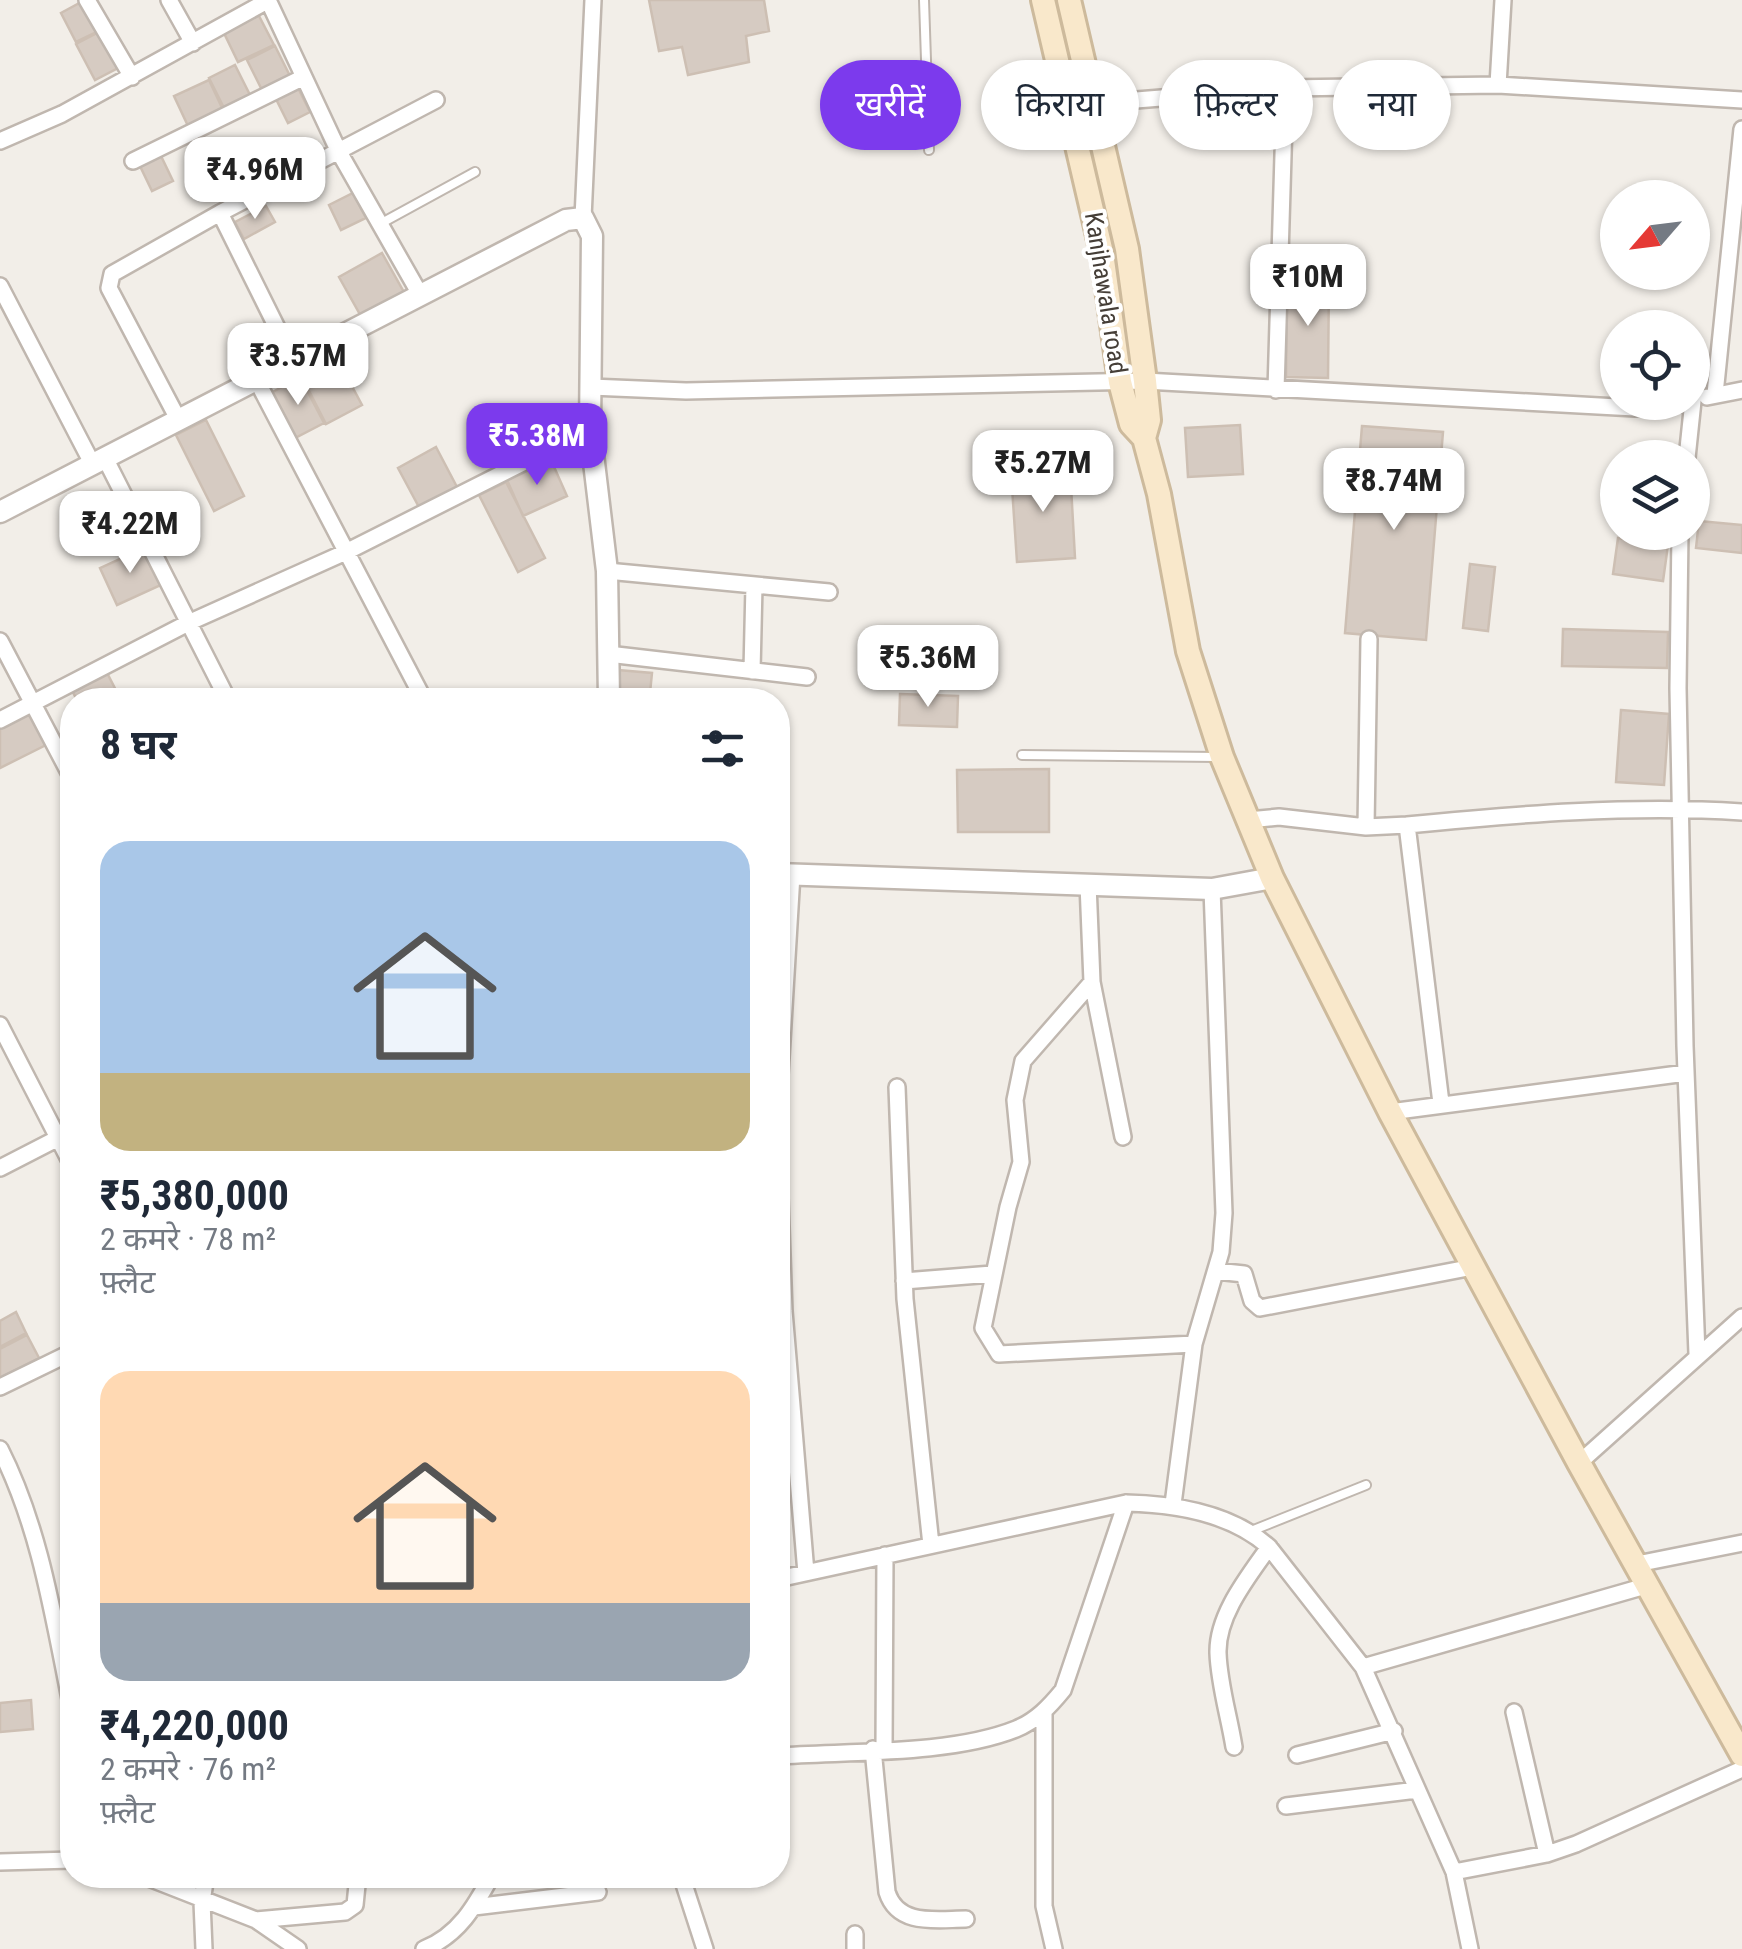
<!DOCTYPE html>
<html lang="hi">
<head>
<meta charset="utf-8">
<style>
  body { margin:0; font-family:"Roboto Condensed","Noto Sans Devanagari",sans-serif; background:#f2f2f3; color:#1f2937; height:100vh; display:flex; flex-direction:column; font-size:38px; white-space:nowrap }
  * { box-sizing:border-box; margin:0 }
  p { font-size:32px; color:#747a83 }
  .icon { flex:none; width:55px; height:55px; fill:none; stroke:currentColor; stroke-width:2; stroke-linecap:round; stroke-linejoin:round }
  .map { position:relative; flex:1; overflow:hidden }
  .panel { position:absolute; left:60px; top:688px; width:730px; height:1200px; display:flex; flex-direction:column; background:#fff; border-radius:40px; box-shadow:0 2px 8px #0004 }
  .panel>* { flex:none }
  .hud { position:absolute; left:820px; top:60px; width:770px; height:90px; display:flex; gap:20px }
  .needle { width:65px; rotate:242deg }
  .fabs { position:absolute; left:1600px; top:180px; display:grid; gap:20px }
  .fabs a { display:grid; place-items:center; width:110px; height:110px; border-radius:50%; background:#fff; box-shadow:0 2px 8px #0004; font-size:50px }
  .price { position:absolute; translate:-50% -85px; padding:0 22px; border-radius:20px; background:#fff; color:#222; font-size:32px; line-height:65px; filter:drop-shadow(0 2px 5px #0008) }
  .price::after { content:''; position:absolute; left:50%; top:60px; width:30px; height:22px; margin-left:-15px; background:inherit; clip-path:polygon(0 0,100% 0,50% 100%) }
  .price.active { background:#7c3aed; color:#fff }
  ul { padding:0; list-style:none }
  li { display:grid; align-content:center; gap:20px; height:530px; padding:0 40px }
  li span { display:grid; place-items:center; height:310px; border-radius:30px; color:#555 }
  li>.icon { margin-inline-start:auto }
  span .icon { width:180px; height:180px; fill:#fffc; stroke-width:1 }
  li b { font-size:42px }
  h2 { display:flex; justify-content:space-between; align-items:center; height:120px; padding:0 40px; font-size:42px }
  .tag { padding:0 35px; border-radius:45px; background:#fff; box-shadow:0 2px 8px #0004; font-size:35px; line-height:90px }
  .tag.active { background:#7c3aed; color:#fff }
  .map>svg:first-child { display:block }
  .building { fill:#d6cbc2; stroke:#cdbfb3; stroke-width:2.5 }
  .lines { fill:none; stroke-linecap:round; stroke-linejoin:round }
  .service-casing { stroke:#c0b7af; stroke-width:12 }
  .minor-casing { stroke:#c0b7af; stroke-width:20 }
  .tertiary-casing { stroke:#c0b7af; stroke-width:25 }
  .secondary-casing { stroke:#cdba9c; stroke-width:28 }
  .service { stroke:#fff; stroke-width:8 }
  .minor { stroke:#fff; stroke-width:15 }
  .tertiary { stroke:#fff; stroke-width:20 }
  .secondary { stroke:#f9e8cb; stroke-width:22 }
  .labels { text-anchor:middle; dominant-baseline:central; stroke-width:8; stroke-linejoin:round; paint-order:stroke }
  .street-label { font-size:25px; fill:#453e37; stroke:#fff }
</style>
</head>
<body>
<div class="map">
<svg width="1742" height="1949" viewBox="0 0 1742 1949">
  <rect width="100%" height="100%" fill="#f2eee8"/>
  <path class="building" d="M85,0L101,30L76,42L61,13Z
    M649,0H764L769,31L746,36L749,62L688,75L682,47L659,51Z
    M258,14L274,45L238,62L223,31Z
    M101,31L120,67L95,80L76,44Z
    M275,46L291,78L263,92L247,60Z
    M235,65L252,99L226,112L209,78Z
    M209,80L224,112L189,128L174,96Z
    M297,86L310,112L288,123L275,97Z
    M161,156L173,181L152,191L140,166Z
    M353,193L366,218L341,230L329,205Z
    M266,206L275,222L244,239L235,222Z
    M382,253L405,294L362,318L339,277Z
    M1287,280H1329L1328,378L1286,377Z
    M339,362L362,405L326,424L304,381Z
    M300,377L324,423L295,438L271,393Z
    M206,420L244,496L214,511L176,435Z
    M1240,425L1243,474L1188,477L1185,428Z
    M1362,426L1443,432L1426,640L1345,633Z
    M436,447L458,489L420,509L398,468Z
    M551,460L567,496L523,516L507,480Z
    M1070,468L1075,558L1017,562L1011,472Z
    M506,482L545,558L518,572L479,495Z
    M1699,521L1742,525V553L1696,548Z
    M1618,538L1668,545L1663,581L1613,574Z
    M144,548L161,585L117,605L100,568Z
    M1470,564L1495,567L1488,631L1463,628Z
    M1563,629L1668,632L1667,668L1562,666Z
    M104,667L121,700H77L69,685Z
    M618,670L652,673L650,693L617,690Z
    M900,694L958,696L957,727L899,725Z
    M28,708L46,745L0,768V722Z
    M1621,710L1669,714L1664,785L1616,782Z
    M1049,769V832H958L957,770Z
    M16,1312L26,1333L0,1347V1321Z
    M27,1335L39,1358L0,1378V1349Z
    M31,1700L33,1729L0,1732V1703Z"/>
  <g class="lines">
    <g class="service-casing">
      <path id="service" d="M924,0L929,150
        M378,225L475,172
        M1022,755L1218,757
        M1251,1531L1366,1485"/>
    </g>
    <g class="minor-casing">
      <path id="minor" d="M87,0L132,77
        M169,0L193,43
        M268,0L339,152L421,296
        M1498,85L1503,0
        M1087,104L1285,88L1498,85L1742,100
        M0,141L62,114L269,0
        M133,161L304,77
        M220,213L294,362
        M583,218L593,0
        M0,286L93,465
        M257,381L424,700
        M591,387L686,391L1145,381L1635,408L1690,402
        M1276,390L1285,88
        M1715,394L1742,129
        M1707,397L1742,390
        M178,419L109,288L112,274L220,213L436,100
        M105,458L228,700
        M1687,458L1693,401
        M1680,532L1678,688L1685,1046L1697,1354
        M607,571L829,592
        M1369,639L1366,827L1407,825
        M0,641L72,778
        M608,654L807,677
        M752,671L754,585
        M0,720L188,623L346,552L590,429
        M1248,820L1279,817L1366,827
        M1088,884L1092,982L1123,1137
        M1092,982L1023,1061L1015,1100L1021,1162L1008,1207L983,1328L999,1354L1194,1344
        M0,1025L72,1165
        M897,1087L905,1299L931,1545
        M1441,1103L1407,825C1518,814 1630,805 1742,812
        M778,1108L792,874
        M1390,1112L1686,1073
        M778,1142L784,1311L806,1573
        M0,1168L72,1131
        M1216,1271L1244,1274L1252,1301L1260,1308L1473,1267
        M904,1281L992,1274
        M0,1387L72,1352
        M0,1449C41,1530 54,1621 72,1709
        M1579,1463L1742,1317
        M1173,1504L1194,1344L1221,1252L1224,1213L1212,889
        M1637,1564L1742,1543
        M778,1579L1126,1503C1175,1504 1231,1513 1269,1547L1363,1667L1454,1872L1470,1949
        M1363,1667L1649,1585
        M1514,1712L1547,1854
        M1044,1713V1906L1054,1949
        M1234,1747C1229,1716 1219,1684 1218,1653C1217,1615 1248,1577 1269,1547
        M873,1749L887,1892C898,1927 937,1919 966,1919
        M884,1749L885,1555
        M1297,1755L1394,1731
        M778,1756C849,1751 951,1755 1016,1729C1036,1721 1050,1706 1063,1690L1126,1503
        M1286,1806L1417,1790
        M0,1862L72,1860
        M1454,1872L1547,1854L1576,1844L1742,1769
        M141,1875L256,1920L298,1949
        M681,1875L705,1949
        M474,1907L598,1892
        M256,1920L345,1912L355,1905L358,1875
        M204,1949L202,1902L206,1875
        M424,1949C459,1935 475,1906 492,1875
        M855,1949V1934"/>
    </g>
    <g class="tertiary-casing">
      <path id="tertiary" d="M0,512L566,220L583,218L592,236L590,429L607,571L609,700
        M778,874L1212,889L1272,878"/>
    </g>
    <g class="secondary-casing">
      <path id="secondary" d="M1043,0L1102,253L1120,382L1131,424L1144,438L1159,494L1188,651L1222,757L1272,878L1390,1112L1579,1463L1742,1755
        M1069,0L1127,249L1145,381L1149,420L1144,438"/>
    </g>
    <use href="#service" class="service"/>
    <use href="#minor" class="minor"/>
    <use href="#tertiary" class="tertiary"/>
    <use href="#secondary" class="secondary"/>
  </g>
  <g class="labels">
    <g class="street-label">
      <text transform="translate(1106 293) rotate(81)">Kanjhawala road</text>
    </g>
  </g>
</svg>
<div class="fabs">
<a><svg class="needle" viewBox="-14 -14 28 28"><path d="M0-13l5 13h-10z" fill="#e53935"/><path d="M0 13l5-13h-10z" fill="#747a83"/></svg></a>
<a><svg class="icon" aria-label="locate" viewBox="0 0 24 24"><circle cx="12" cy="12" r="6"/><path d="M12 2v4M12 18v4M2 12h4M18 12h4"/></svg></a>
<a><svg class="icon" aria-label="layers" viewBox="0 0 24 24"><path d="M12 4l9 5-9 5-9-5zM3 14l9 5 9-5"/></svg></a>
</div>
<b class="price" style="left:255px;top:222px">₹4.96M</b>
<b class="price" style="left:1308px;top:329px">₹10M</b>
<b class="price" style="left:298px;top:408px">₹3.57M</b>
<b class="price active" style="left:537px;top:488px">₹5.38M</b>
<b class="price" style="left:1043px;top:515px">₹5.27M</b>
<b class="price" style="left:1394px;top:533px">₹8.74M</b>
<b class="price" style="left:130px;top:576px">₹4.22M</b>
<b class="price" style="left:928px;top:710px">₹5.36M</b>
<div class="hud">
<a class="tag active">खरीदें</a>
<a class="tag">किराया</a>
<a class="tag">फ़िल्टर</a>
<a class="tag">नया</a>
</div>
<section class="panel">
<h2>8 घर<svg class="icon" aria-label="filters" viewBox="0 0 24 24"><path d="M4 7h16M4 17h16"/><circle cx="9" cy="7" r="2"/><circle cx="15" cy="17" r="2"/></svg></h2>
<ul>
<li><span style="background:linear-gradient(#a9c7e8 75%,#c2b280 0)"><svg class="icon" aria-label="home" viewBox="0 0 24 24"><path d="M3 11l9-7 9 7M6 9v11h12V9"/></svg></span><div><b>₹5,380,000</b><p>2 कमरे · 78 m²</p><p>फ़्लैट</p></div></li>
<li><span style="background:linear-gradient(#ffd9b3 75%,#9aa5b1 0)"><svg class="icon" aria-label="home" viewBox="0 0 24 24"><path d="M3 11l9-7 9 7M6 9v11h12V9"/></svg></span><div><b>₹4,220,000</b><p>2 कमरे · 76 m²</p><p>फ़्लैट</p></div></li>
</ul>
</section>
</div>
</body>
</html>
